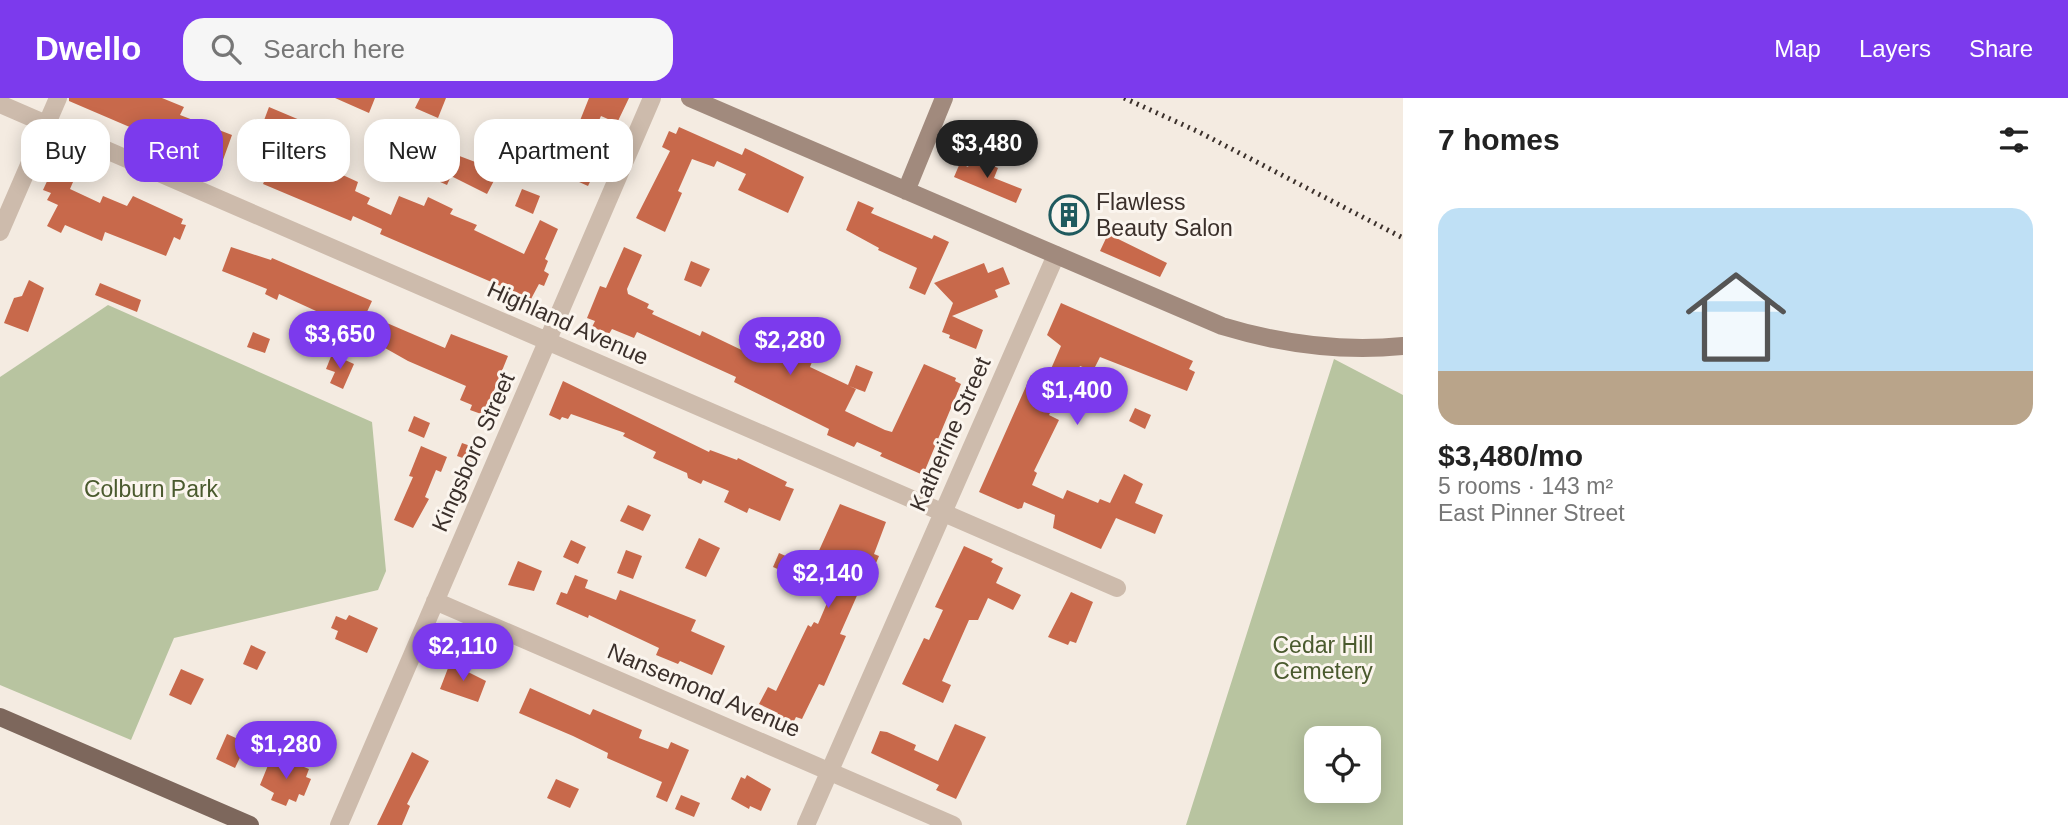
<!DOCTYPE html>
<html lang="en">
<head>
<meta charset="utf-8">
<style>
  body { margin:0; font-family:Arial,sans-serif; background:#f6f6f6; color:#222; height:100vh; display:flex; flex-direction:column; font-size:26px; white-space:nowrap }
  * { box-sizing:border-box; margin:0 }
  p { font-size:23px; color:#767676 }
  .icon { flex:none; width:38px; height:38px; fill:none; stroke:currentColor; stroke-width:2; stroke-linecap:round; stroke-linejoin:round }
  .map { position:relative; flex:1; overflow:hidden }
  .drawer { display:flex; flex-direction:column; background:#fff; width:665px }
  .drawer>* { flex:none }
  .hud { position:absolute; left:21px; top:21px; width:665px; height:63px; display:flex; gap:14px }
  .controls { position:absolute; left:1304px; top:628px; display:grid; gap:14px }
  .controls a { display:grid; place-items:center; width:77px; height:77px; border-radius:14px; background:#fff; box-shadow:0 4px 18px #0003; font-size:35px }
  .price { position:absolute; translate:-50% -60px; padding:0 16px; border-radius:24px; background:#7c3aed; color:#fff; font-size:23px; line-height:46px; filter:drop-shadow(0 2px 4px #0008) }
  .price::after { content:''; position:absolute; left:50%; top:42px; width:21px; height:16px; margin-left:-10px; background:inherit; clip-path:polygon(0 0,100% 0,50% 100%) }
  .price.selected { background:#222; color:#fff }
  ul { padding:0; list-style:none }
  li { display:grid; align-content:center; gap:14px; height:371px; padding:0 35px }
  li+li { border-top:2px solid #e0e0e0 }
  li span { display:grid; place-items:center; height:217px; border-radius:21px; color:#555 }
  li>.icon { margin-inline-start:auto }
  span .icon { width:126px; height:126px; fill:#fffc; stroke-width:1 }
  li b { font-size:30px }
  h2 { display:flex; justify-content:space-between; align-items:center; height:84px; padding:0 35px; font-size:30px }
  .chip { padding:0 24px; border-radius:21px; background:#fff; box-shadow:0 4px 18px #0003; font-size:24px; line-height:63px }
  .chip.selected { background:#7c3aed; color:#fff }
  header { display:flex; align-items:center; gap:42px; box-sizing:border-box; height:98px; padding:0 35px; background:#7c3aed; color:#fff }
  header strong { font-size:33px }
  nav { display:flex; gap:38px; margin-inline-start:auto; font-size:24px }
  .search { width:490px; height:63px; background:#f6f6f6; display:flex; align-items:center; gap:18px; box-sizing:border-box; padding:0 24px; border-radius:21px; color:#767676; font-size:26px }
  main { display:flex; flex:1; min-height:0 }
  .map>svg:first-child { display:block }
  .green { fill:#b8c4a0; fill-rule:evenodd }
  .building { fill:#c8694b }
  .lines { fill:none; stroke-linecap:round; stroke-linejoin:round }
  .street { stroke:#cdbbac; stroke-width:18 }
  .secondary { stroke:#a18a7d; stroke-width:18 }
  .primary { stroke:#7d675c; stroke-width:18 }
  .rail { stroke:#3b302b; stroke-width:5; stroke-dasharray:2 5; stroke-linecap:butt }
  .labels { text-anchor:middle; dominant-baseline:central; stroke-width:6; stroke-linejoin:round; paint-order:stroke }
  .poi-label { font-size:23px; fill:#3b302b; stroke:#fbf5ee; text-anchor:start }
  .street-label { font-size:23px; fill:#3b302b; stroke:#fbf5ee }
  .park-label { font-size:23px; fill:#4a5a2e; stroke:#fbf5ee }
</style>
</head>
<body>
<header>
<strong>Dwello</strong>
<div class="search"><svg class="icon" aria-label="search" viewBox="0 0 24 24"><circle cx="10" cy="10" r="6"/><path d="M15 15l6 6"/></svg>Search here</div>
<nav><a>Map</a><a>Layers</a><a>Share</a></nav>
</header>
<main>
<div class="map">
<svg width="1403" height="727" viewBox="0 0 1403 727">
  <rect width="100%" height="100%" fill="#f4ebe1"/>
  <path class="green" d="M108,207L372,324L386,473L378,492L174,540L131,642L0,587V279Z
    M1334,261L1403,297V727H1186ZM1368,640V693H1316V640Z"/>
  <path class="building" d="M69,0H162L184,9L180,17L232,37L223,62L215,59L213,62L197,56L199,51L192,48L135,25L132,30L69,3Z
    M335,0H375L369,15Z
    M420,0H446L438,20L415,10Z
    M589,0H629L617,25L601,18L581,62L597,69L588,88L559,75Z
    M269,9L333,36L323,59L337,65L334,73L358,84L355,93L370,100L367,106L391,117L399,98L424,108L428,99L453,111L450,116L477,127L474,132L524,156L540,122L558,131L545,161L548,163L544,173L549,176L544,188L539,186L531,201L380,136L382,131L353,118L351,123L263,86L285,36L263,25Z
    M679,29L742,57L745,50L804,79L788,115L738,92L746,76L717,63L714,69L692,61L678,93L682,95L665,134L636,120L670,53L662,49L669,33L676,36Z
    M441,51L499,73L487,96L451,78L447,87L429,79Z
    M972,59L998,70L994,80L1022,91L1016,105L954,79L960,65L968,69Z
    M54,68L76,77L70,91L100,105L103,98L127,108L133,98L183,121L181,126L186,127L180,142L174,139L166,158L105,134L102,143L65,127L61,135L47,128L58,107L47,102L51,95L43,92Z
    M522,91L540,98L533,116L515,108Z
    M858,103L874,110L871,115L932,141L934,137L949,144L925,197L909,190L917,170L878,152L879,150L846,132Z
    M1067,107L1081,114L1074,128L1060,122Z
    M1108,136L1167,165L1160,179L1100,153Z
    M231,149L271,162L272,160L372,203L366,216L445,250L451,236L508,258L484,317L470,312L472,307L460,302L466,288L408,263L355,233L350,245L335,239L340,224L279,196L277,202L265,196L267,191L222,173Z
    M624,149L642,157L627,191L628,196L649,206L647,210L654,213L652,216L700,238L702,233L750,256L753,249L791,268L805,237L820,244L810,269L848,287L856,267L873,274L865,294L849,288L856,291L845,313L885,332L892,334L924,266L956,280L955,283L961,286L923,377L880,358L882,355L857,344L854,349L827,337L829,331L734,284L736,279L637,234L634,240L612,231L609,236L592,229L595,223L587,220L600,188L606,190Z
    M691,163L710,171L701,189L684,182Z
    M984,165L988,175L1003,169L1010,186L995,192L998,199L952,218L983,232L976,251L949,240L950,237L942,234L953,205L934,185Z
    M29,182L44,190L28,234L4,225L14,200L22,198Z
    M100,185L141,202L137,214L95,197Z
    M1061,205L1193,263L1189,271L1195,274L1187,293L1100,259L1093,273L1080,268L1073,285L1066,281L1049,317L1059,322L1034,373L1037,375L1032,387L1063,401L1067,392L1098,405L1100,401L1110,405L1124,376L1143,386L1135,405L1163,417L1155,436L1116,420L1101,451L1053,430L1055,417L1024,404L1022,410L1018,411L979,394L1031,277L1047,280L1061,248L1047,237Z
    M253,234L270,241L265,255L247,249Z
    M332,256L354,266L343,291L330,285L335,274L326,271Z
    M563,283L709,354L710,352L737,362L738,360L787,384L785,388L794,391L780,423L749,410L747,415L724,404L729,393L703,382L701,386L688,380L687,375L653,360L656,354L623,338L625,335L571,316L568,321L562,319L560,322L549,317Z
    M1135,310L1151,317L1145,331L1129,323Z
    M414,318L430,325L424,340L408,333Z
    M462,345L479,351L474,364L457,358Z
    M421,348L447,359L441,374L436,372L425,399L429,401L413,430L394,422L413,379L409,378Z
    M840,406L886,424L874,456L879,458L871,477L867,475L840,536L846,538L824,588L819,586L802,621L796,619L792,627L776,620L778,615L759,606L768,589L776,593L808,527L811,529L814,524L818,526L830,498L825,497L833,478L802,464L807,452L817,457Z
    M628,407L651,417L643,433L620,423Z
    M699,440L720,450L706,479L685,470Z
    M571,442L586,449L578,466L563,459Z
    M964,448L993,461L991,464L1003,470L996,485L1021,497L1013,512L988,500L978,522H969L942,583L951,587L943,605L902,586L924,540L929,542L943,512L935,509Z
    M626,452L642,458L633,481L617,475Z
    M779,455L797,463L791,477L773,469Z
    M518,463L542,473L534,493L508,487Z
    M575,477L588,482L585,490L616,502L620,492L696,522L691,533L725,548L712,577L680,563L678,566L656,557L659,550L589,517L588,520L556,506L561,494L567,496Z
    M1071,494L1093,504L1076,545L1070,543L1068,547L1048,539Z
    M349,517L378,530L367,555L335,541L338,533L331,530L336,518L346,522Z
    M251,547L266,554L257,572L243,566Z
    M450,565L486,583L478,604L440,591Z
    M181,571L204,581L191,607L169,597Z
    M530,590L590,617L593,611L642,632L639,640L665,650L668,651L671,644L689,652L667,704L656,699L662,684L607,660L608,655L573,638L519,615Z
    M955,626L986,639L956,701L936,692L939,687L871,655L880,633L887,634L916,647L914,652L938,663Z
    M227,636L247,645L235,670L216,661Z
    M412,654L429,663L407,706L410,708L402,727H377Z
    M279,659L309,671L306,679L311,681L304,698L299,696L296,704L289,701L286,708L271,702L274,695L260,687L271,660L277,662Z
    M747,677L771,691L761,713L750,708L749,711L731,701L741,679L745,681Z
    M556,681L579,691L570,710L547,700Z
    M681,697L700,705L694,719L675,711Z"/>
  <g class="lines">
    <path class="street" d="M0,6L1117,490
      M0,134L58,0
      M435,503L953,727
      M339,727L652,0
      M806,727L1056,157"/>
    <path class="secondary" d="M690,0L1222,228C1281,246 1342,254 1403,248
      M906,93L944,0"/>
    <path class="primary" d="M0,619L250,727"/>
    <path class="rail" d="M1124,0L1199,34L1403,140"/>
  </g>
  <defs>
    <g id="building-ring" transform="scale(2.0125)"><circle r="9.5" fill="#fbf5ee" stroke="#1f5a5e" stroke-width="1.5"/><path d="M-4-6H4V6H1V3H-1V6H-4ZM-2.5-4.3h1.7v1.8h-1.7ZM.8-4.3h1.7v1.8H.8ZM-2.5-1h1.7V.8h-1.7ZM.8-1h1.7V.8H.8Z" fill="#1f5a5e"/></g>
  </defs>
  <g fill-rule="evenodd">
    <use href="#building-ring" x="1069" y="117"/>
  </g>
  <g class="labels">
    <g class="poi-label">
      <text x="1096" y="104">Flawless<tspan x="1096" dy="26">Beauty Salon</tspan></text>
    </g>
    <g class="street-label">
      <text transform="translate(568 225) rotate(24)">Highland Avenue</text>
      <text transform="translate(950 336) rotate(-66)">Katherine Street</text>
      <text transform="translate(473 354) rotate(-66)">Kingsboro Street</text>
      <text transform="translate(704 592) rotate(23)">Nansemond Avenue</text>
    </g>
    <g class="park-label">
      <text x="151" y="391">Colburn Park</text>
      <text x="1323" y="547">Cedar Hill<tspan x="1323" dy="26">Cemetery</tspan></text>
    </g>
  </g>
</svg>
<div class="controls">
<a><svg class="icon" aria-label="locate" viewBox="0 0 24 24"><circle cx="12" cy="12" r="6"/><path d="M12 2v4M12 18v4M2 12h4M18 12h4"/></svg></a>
</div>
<b class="price selected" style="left:987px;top:82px">$3,480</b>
<b class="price" style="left:340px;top:273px">$3,650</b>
<b class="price" style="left:790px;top:279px">$2,280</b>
<b class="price" style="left:1077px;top:329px">$1,400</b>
<b class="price" style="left:828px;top:512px">$2,140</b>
<b class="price" style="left:463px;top:585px">$2,110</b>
<b class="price" style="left:286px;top:683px">$1,280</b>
<div class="hud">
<a class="chip">Buy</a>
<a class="chip selected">Rent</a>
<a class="chip">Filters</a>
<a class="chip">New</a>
<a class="chip">Apartment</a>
</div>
</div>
<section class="drawer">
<h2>7 homes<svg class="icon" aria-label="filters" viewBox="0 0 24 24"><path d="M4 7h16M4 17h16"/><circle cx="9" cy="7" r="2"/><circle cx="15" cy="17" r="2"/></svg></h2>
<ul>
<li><span style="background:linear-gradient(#bfe0f5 75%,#b9a48a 0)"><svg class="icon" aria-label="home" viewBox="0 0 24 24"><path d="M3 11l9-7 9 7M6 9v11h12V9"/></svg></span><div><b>$3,480/mo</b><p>5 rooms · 143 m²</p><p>East Pinner Street</p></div></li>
</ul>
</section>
</main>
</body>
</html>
